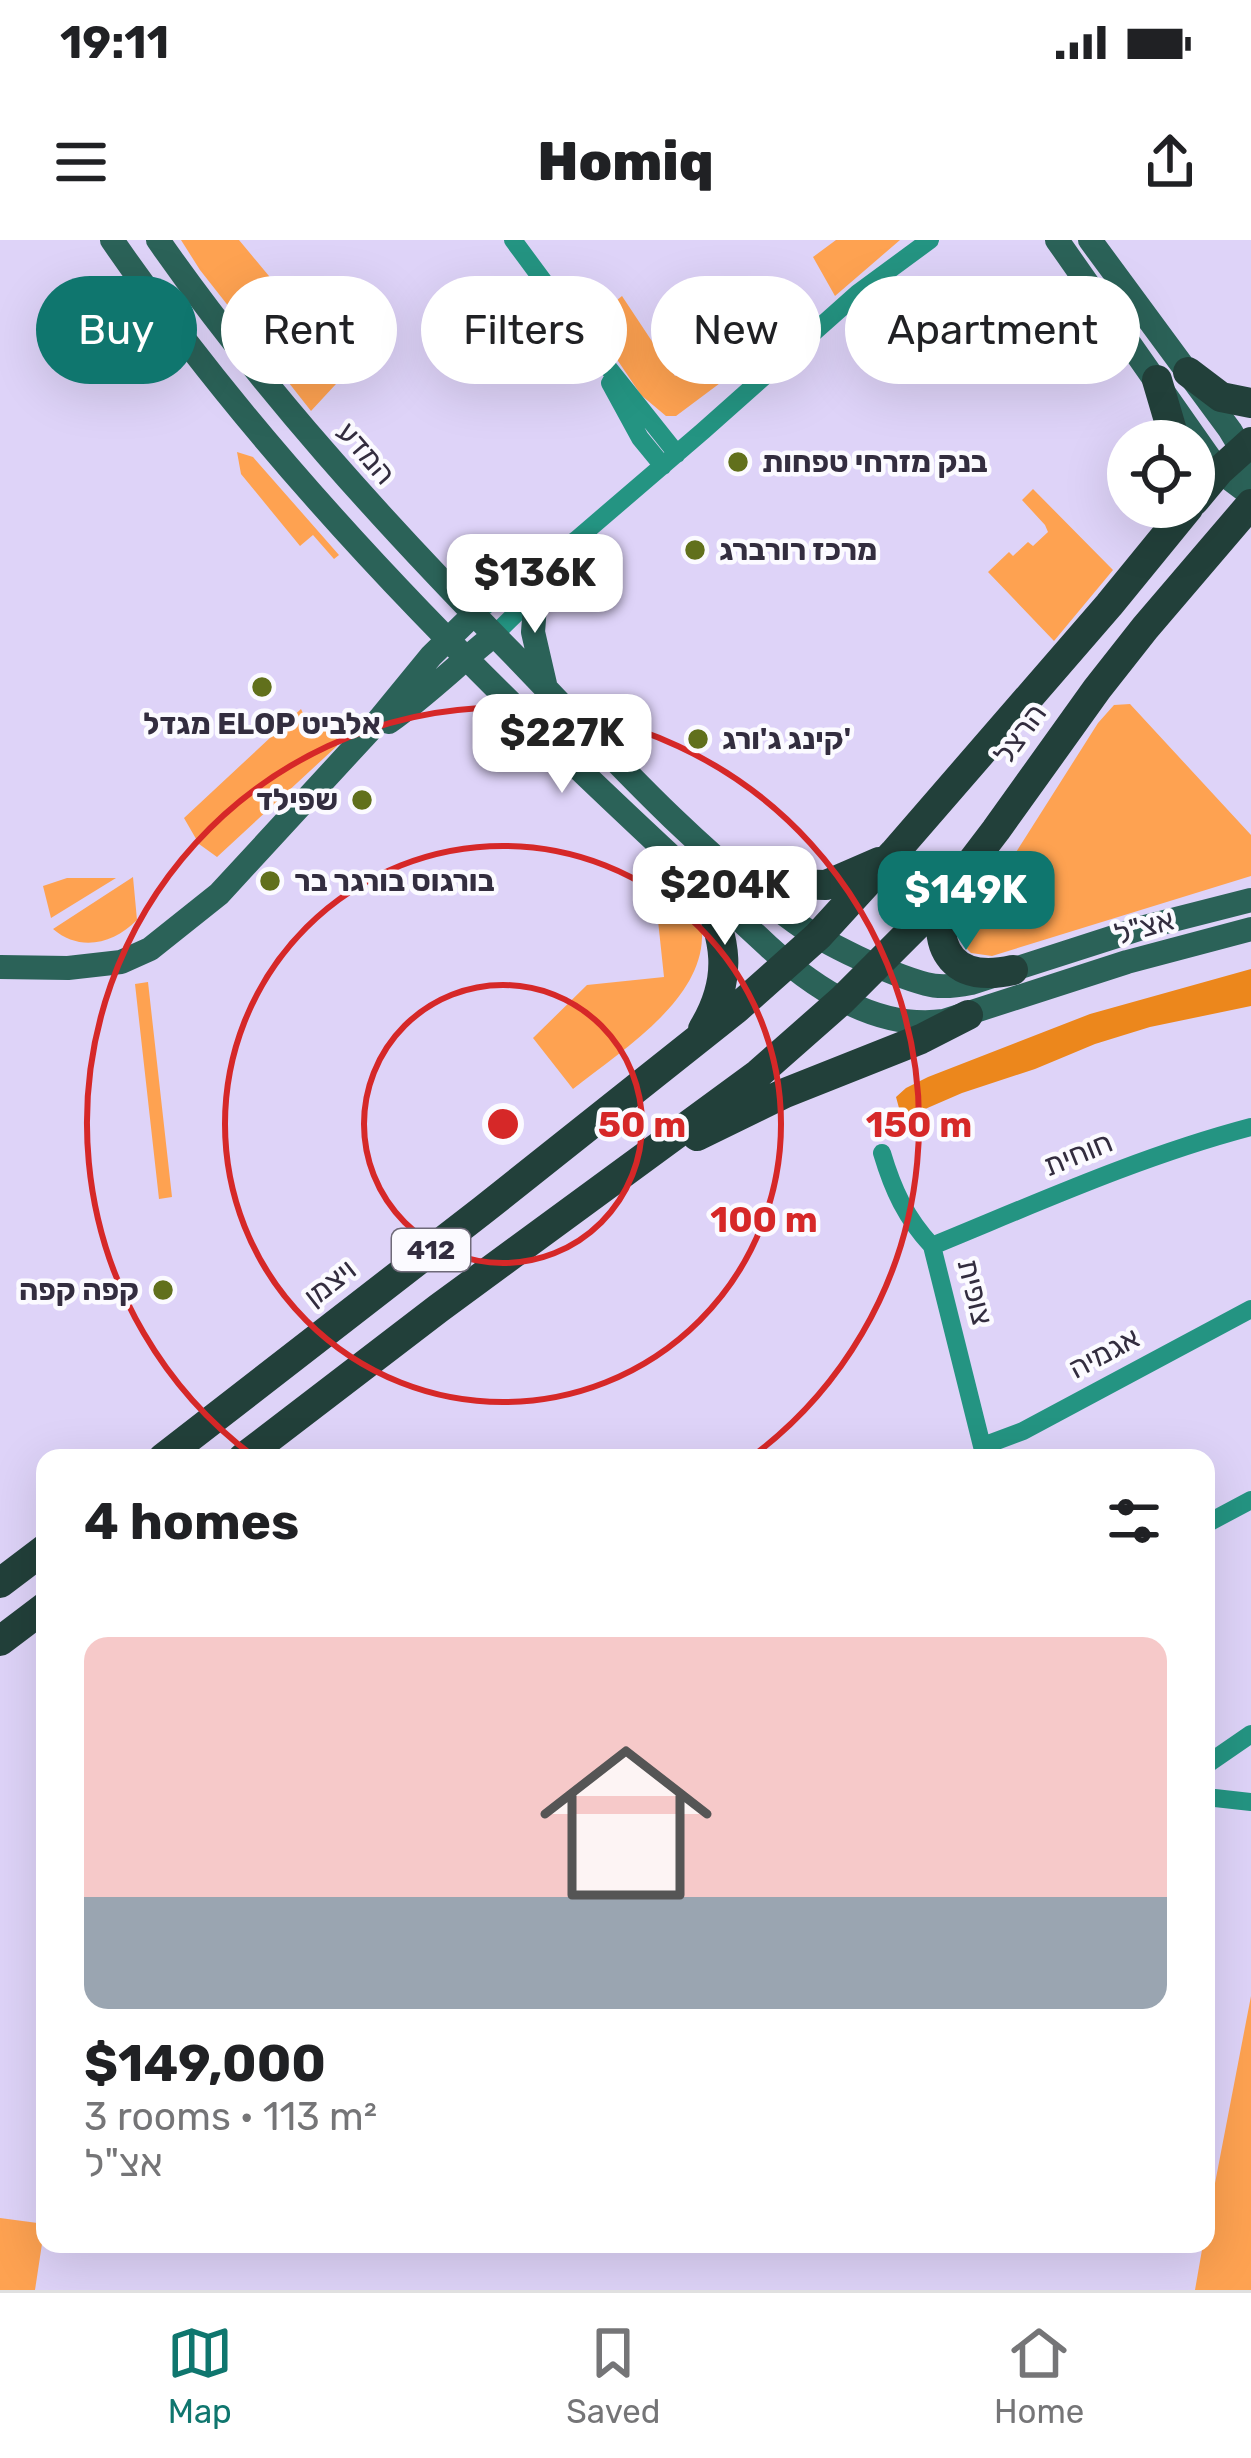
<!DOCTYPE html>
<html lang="en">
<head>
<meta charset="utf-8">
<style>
  body { margin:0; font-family:Rubik,"Noto Sans Hebrew",sans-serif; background:#f6f6f6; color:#202124; height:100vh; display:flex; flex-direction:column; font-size:45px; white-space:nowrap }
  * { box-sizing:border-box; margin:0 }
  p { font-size:39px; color:#757577 }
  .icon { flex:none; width:66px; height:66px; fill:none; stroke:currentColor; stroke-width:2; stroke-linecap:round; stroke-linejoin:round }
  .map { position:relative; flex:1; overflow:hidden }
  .panel { position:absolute; left:36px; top:1209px; width:1179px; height:804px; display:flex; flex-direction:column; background:#fff; border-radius:24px; box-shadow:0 12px 48px #0002 }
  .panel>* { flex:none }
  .banner { position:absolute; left:36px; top:36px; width:1179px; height:108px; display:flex; gap:24px }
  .buttons { position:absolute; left:1107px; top:180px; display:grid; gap:24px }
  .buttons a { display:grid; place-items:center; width:108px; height:108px; border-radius:50%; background:#fff; box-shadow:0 12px 48px #0002; font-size:60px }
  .price { position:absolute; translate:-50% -102px; padding:0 27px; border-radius:24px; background:#fff; color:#222; font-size:39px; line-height:78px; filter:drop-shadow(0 3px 6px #0008) }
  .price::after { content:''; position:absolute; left:50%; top:72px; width:36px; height:27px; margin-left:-18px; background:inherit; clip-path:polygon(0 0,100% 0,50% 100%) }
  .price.current { background:#0f766e; color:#fff }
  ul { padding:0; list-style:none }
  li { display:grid; align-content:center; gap:24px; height:636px; padding:0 48px }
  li+li { border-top:3px solid #e0e0e0 }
  li span { display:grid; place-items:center; height:372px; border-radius:24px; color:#555 }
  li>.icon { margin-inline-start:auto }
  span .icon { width:216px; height:216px; fill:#fffc; stroke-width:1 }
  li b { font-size:51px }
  h2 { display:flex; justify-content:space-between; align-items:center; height:144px; padding:0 48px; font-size:51px }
  .tag { padding:0 42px; border-radius:54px; background:#fff; box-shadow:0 12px 48px #0002; font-size:42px; line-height:108px }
  .tag.current { background:#0f766e; color:#fff }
  .status { display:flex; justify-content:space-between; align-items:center; height:84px; padding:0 60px; background:#fff; direction:ltr }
  .status svg { height:33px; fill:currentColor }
  header { display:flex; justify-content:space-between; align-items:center; height:156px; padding:0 48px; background:#fff; font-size:54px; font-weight:800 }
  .tab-bar { display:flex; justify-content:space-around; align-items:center; height:168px; border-top:3px solid #e0e0e0; background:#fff; font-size:33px; color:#757577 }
  .tab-bar a { display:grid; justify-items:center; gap:6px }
  .tab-bar .current { color:#0f766e }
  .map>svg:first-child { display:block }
  .green { fill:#fea251 }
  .forest { fill:#ec871c }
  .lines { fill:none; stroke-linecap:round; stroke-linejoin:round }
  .street { stroke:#249482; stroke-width:18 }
  .secondary { stroke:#2b6258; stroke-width:24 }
  .primary { stroke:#22403a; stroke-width:30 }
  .ring { fill:none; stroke:#d62828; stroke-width:6 }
  .poi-dot { fill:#61701c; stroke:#fbfaff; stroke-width:4.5 }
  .labels { text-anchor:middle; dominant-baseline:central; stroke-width:9; stroke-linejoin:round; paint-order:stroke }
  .shield { fill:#fbfaff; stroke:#6f6a79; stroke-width:3 }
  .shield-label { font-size:27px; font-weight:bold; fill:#332d3f }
  .street-label { font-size:30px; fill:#332d3f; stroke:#fbfaff }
  .poi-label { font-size:30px; font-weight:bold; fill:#332d3f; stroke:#fbfaff; text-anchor:start }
  .centre { fill:#d62828; stroke:#fbfaff; stroke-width:6 }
  .ring-label { font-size:36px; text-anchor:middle; font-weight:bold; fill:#d62828; stroke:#fbfaff; stroke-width:9; stroke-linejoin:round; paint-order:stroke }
</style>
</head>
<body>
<div class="status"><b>19:11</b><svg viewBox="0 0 49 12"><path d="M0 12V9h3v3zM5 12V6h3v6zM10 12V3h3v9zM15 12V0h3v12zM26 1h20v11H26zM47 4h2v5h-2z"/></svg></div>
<header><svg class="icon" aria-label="menu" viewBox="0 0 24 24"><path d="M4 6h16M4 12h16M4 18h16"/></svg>Homiq<svg class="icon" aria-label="share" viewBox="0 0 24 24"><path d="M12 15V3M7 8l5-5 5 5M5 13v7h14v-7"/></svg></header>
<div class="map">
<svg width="1251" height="2050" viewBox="0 0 1251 2050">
  <rect width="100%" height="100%" fill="#ded3f8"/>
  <path class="green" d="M181,0H239L348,131L311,171L200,30Z
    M836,0H900L835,56L813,17Z
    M622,56L675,136L770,74L783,96L676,176H666L641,155L591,81Z
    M237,212L253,217L339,315L334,319L313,295L300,306L241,234Z
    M1033,249L1113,330L1054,401L988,332L1009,312L1013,316L1028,302L1033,306L1048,292L1045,285L1022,260Z
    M1130,464L1251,595V636L992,716L971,713C960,703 959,693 963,679L1006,628L1098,483L1114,465Z
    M301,469C309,487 319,493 338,484L337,506L217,617L199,604L184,578Z
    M133,637L137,680C113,704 80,712 53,689Z
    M67,638H116L51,678L43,646Z
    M657,671H695C698,679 703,689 702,698C700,763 619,812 573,849L533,798L587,745L664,737Z
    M148,742L172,957L159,959L135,744Z
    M1251,1756V2050H1195L1203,2004H1206V1990Z
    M0,1978L45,1984L35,2050H0Z"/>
  <path class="forest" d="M1251,729V766L1150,787L1095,804L1035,829L962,853L902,879L896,857L906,848L928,837L1090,774Z"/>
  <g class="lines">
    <path class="street" d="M513,0L595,111L677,214
      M610,143L640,198L663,226
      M474,374L576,300L703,191L858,53L930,0
      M493,396L536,354L562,318
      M882,913C893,950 906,978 932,1006L985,1218
      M932,1006C1037,963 1141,916 1251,887
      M983,1206L1023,1191L1251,1069
      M1206,1284L1251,1260
      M1206,1525L1251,1494
      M1206,1557L1251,1562"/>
    <path class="secondary" d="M112,0C295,266 532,488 768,706C816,750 877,790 944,781L1127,722L1251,689
      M158,0C262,149 385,284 512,413C602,506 689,605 795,682C825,704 889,734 926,744C940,748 956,746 971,743L1145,687L1251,660
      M1057,0L1206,213L1219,231L1251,255
      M1090,0L1230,190L1242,210L1251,241
      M536,354L533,392L545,444
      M389,482C426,456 458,424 493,396
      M0,727L68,728L121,722L150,709L219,654L372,488L431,416L474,374"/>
    <path class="primary" d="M1188,132L1221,157L1251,163
      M1157,140L1175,201
      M1194,261L1219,231L1251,202
      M747,643L826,645L879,622
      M945,657C931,712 955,743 1013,730
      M703,789C734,738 726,699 703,647
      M697,896L785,853L921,799L968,775
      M163,1218L483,970L736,769L818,696L894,613L1109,365L1189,267
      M243,1218L439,1068L758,834L842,760L945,657L996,590L1097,449L1145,388L1251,264
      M0,1343L45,1309
      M0,1401L45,1367"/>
  </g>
  <g class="ring">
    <circle cx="503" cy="884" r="139"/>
    <circle cx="503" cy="884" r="278"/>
    <path d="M253 1216A416 416 0 1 1 753 1216"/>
  </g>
  <g class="poi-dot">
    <circle cx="738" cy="222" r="12"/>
    <circle cx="695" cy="310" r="12"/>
    <circle cx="262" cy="447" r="12"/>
    <circle cx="698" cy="499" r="12"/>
    <circle cx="362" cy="560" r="12"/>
    <circle cx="270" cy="641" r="12"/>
    <circle cx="163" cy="1050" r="12"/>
  </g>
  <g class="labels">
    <rect class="shield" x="392" y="989" width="78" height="42" rx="9"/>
    <g class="shield-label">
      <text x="431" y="1010">412</text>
    </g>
    <g class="street-label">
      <text transform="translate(366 213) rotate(49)">המדע</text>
      <text transform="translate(1020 494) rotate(-54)">הרצל</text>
      <text transform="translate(1144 687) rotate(-16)">אצ"ל</text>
      <text transform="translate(1078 914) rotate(-22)">חוחית</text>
      <text transform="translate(330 1043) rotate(-38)">ויצמן</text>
      <text transform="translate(975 1052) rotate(76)">צופית</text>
      <text transform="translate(1104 1113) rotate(-28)">אגמיה</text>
    </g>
    <g class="poi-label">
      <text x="762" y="222">בנק מזרחי טפחות</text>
      <text x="719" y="310">מרכז רורברג</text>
      <text x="262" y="484" text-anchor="middle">מגדל ELOP אלביט</text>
      <text x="722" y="499">קינג ג'ורג'</text>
      <text x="338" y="560" text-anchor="end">שפילד</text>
      <text x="294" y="641">בורגוס בורגר בר</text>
      <text x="139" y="1050" text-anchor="end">קפה קפה</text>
    </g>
  </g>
  <circle cx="503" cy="884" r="18" class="centre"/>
  <g class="ring-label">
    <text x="642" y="897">50 m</text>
    <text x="919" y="897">150 m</text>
    <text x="764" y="992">100 m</text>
  </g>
</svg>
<div class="buttons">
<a><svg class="icon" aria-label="locate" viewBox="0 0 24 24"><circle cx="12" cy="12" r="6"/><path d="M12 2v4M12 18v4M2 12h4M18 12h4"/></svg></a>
</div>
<b class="price" style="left:535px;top:396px">$136K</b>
<b class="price" style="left:562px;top:556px">$227K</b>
<b class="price" style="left:725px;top:708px">$204K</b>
<b class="price current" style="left:966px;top:713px">$149K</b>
<div class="banner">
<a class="tag current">Buy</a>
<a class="tag">Rent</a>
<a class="tag">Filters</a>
<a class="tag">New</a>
<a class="tag">Apartment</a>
</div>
<section class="panel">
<h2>4 homes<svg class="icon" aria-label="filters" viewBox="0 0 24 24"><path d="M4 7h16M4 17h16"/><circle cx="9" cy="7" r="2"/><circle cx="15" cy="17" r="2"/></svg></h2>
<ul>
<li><span style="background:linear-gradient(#f6c9c9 70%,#9aa5b1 0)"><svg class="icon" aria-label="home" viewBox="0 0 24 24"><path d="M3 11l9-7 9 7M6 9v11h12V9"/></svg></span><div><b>$149,000</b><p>3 rooms · 113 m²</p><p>אצ&quot;ל</p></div></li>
</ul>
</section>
</div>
<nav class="tab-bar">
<a class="current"><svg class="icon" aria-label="map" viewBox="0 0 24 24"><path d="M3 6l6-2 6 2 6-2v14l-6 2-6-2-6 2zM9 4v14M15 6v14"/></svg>Map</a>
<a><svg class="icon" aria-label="saved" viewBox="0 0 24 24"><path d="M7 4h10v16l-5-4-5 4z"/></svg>Saved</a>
<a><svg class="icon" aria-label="home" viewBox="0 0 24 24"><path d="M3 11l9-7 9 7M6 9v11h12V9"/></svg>Home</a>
</nav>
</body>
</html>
